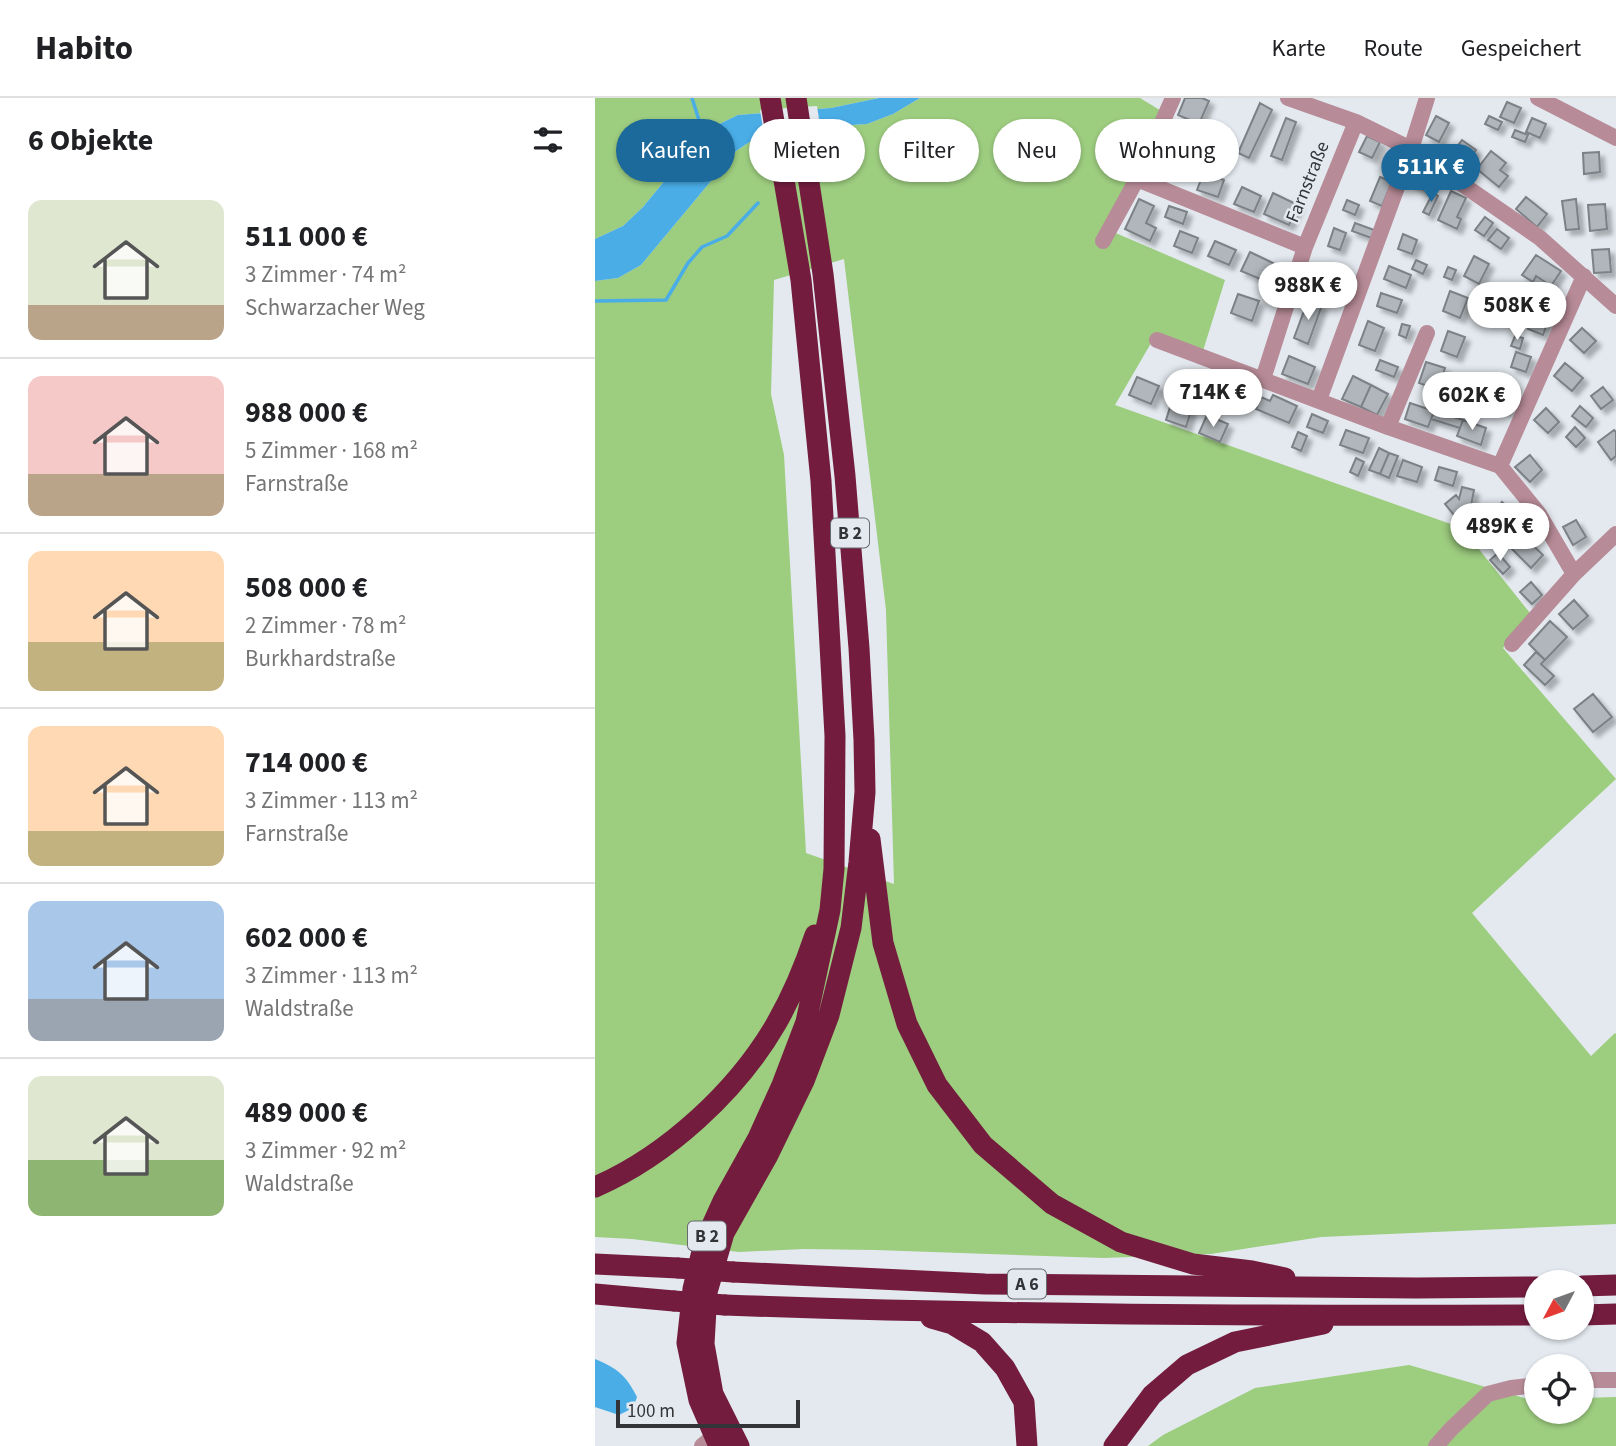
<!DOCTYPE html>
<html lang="de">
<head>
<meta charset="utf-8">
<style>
  body { margin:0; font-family:"Source Sans 3",sans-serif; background:#f6f6f6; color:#202124; height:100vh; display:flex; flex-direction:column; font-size:26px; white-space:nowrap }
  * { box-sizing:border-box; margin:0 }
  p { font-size:23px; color:#757577 }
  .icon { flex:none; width:38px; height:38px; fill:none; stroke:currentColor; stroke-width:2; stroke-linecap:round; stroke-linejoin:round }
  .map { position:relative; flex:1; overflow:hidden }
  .panel { display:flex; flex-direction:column; background:#fff; width:595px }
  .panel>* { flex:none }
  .guide { position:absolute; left:21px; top:21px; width:665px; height:63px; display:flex; gap:14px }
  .needle { width:46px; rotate:229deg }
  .tools { position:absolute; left:929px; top:1172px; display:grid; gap:14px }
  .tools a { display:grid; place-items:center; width:70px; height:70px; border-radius:50%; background:#fff; box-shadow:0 2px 5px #0004; font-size:35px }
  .scale { position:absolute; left:21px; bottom:18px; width:184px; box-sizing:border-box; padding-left:7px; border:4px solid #323437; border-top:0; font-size:19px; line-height:24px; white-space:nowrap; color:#323437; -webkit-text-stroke:5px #e3e9ef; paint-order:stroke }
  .price { position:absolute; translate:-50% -60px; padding:0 16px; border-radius:24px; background:#fff; color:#222; font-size:23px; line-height:46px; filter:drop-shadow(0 2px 4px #0008) }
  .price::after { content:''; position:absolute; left:50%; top:42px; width:21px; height:16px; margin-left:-10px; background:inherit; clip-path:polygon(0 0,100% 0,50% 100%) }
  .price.current { background:#1c699b; color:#fff }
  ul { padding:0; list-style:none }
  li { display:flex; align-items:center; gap:21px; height:175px; padding:0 28px }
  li+li { border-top:2px solid #e0e0e0 }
  li span { display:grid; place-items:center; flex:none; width:196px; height:140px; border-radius:14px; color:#555 }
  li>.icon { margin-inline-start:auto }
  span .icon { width:84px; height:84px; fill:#fffc; stroke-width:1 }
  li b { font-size:30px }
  h2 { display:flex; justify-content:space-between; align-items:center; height:84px; padding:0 28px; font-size:30px }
  .chip { padding:0 24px; border-radius:32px; background:#fff; box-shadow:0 2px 5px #0004; font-size:24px; line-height:63px }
  .chip.current { background:#1c699b; color:#fff }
  header { display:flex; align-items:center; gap:42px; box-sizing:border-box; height:98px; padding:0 35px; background:#fff; border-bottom:2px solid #e0e0e0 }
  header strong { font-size:33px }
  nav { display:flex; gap:38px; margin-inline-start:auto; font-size:24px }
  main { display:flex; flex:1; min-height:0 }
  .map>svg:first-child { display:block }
  .green { fill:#9dcd7f; fill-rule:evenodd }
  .water { fill:#4aade6 }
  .pier { fill:#e3e9ef }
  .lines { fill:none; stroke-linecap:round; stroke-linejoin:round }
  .stream { stroke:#4aade6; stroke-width:3.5 }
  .building { fill:#b0b6bb; stroke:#7b8186; stroke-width:2; filter:url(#shadow) }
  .minor { stroke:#b78b97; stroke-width:16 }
  .highway { stroke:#731c3e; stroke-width:21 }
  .highway-bridge { stroke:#731c3e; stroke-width:21 }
  .labels { text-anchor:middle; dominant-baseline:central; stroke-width:5; stroke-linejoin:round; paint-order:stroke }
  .shield { fill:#e3e9ef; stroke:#676a6e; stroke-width:2 }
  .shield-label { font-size:18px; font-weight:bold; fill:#323437 }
  .street-label { font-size:19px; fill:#323437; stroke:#e3e9ef }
</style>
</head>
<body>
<header>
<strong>Habito</strong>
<nav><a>Karte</a><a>Route</a><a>Gespeichert</a></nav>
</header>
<main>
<section class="panel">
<h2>6 Objekte<svg class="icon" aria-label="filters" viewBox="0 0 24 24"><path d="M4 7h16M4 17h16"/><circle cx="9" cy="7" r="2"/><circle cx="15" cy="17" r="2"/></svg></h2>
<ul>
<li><span style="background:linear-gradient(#dfe7d0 75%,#b9a48a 0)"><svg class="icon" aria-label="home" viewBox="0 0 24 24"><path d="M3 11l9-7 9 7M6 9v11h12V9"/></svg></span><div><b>511 000 €</b><p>3 Zimmer · 74 m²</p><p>Schwarzacher Weg</p></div></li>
<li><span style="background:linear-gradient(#f6c9c9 70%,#b9a48a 0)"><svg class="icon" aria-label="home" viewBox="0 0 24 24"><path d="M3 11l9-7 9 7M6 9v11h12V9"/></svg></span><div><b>988 000 €</b><p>5 Zimmer · 168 m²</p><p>Farnstraße</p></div></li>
<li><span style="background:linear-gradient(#ffd9b3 65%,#c2b280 0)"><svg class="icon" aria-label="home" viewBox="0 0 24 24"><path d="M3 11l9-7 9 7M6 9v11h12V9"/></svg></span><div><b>508 000 €</b><p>2 Zimmer · 78 m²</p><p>Burkhardstraße</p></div></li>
<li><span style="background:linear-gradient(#ffd9b3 75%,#c2b280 0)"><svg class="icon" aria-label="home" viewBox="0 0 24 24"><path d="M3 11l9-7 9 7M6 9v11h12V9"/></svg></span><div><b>714 000 €</b><p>3 Zimmer · 113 m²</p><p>Farnstraße</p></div></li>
<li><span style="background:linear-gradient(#a9c7e8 70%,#9aa5b1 0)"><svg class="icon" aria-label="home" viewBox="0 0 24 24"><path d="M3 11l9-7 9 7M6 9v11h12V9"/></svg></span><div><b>602 000 €</b><p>3 Zimmer · 113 m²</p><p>Waldstraße</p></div></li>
<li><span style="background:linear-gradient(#dfe7d0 60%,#8fb573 0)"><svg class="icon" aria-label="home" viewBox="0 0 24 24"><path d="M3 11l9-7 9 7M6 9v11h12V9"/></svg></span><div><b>489 000 €</b><p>3 Zimmer · 92 m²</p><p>Waldstraße</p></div></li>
</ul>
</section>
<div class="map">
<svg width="1021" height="1348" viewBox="0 0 1021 1348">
  <defs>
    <filter id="shadow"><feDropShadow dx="5" dy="5" stdDeviation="2" flood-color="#0004"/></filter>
  </defs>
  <rect width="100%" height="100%" fill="#e3e9ef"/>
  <path class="green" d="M0,0H284L236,10L143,17L116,30L95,52L48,109L28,128L0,141Z
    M325,0H545L568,14L509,130L630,182L607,256L559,240L520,307L867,430L935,515L908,550L1021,681L877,815L996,958L1020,935L1021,936V1126L726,1139L616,1156L509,1160L280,1152L209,1151L144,1154L37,1141L0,1139V183L23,180L46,167L141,53L162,39L241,28L272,26L298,16ZM249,161L291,512L299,786L211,755L189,357L176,296L179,182Z
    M814,1267L936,1302H941L942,1314H987V1300L1021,1299V1348H553L568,1337L660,1290Z"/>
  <path class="water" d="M284,0H325L298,16L272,26L241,28L162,39L141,53L46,167L23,180L0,183V141L28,128L48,109L95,52L116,30L143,17L236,10Z
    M0,1261C23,1271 31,1277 42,1299L38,1310L24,1317L0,1309Z"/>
  <path class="pier" d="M222,8L226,34L170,42L165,12Z"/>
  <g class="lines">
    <path class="stream" d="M97,0L110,41
      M0,203L71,202L93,165L107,149L132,138L163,105"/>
  </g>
  <path class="building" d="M590,0H607L614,3L604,26L583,17Z
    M912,4L926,10L919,25L905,19Z
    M665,5L677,12L654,60L643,55Z
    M841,18L854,25L844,44L831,37Z
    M894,18L907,24L903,32L890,26Z
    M691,20L701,24L687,62L676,58Z
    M937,20L951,26L945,40L931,34Z
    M920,32L933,37L930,44L917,39Z
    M772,38L785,44L777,60L764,54Z
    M576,39L596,48L584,74L564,65Z
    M867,42L881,52L872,65L857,55Z
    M896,53L911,65L905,72L913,78L904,89L882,71Z
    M1004,54L1005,74L989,76L988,55Z
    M821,71L835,79L829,92L814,85Z
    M609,74L629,82L623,99L602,92Z
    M785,79L797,84L787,108L775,103Z
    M647,89L666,98L659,114L639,106Z
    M856,93L871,100L862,119L866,121L862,131L843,122Z
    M678,95L703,107L694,127L669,116Z
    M838,95L843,98L834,117L828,114Z
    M931,99L952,116L942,129L921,111Z
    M544,101L559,108L551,125L561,130L555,143L530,131Z
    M981,101L984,131L971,132L967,103Z
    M752,102L764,107L760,117L748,112Z
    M1010,106L1012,131L995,133L993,107Z
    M574,108L592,114L588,126L570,119Z
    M890,119L898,125L889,138L880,132Z
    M760,125L782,133L779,141L757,133Z
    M739,130L751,135L745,152L733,148Z
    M902,131L914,140L906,151L893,142Z
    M585,133L603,140L597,155L579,148Z
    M808,136L822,142L817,156L803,151Z
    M620,143L641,152L634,167L613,158Z
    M1014,151L1016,174L999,175L997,152Z
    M655,154L678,165L670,183L646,173Z
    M941,157L966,173L956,188L941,178L938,184L927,177Z
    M879,158L894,166L884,186L869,178Z
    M821,162L832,167L828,176L817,171Z
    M794,168L816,177L811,190L789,181Z
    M853,169L861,172L857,182L849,179Z
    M721,174L734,179L727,197L714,192Z
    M746,176L760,182L752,200L739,195Z
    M855,193L873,200L865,220L848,213Z
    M786,195L807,202L802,215L782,208Z
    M643,196L664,203L657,223L636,215Z
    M713,202L727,207L713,246L699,240Z
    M942,206L957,212L948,237L933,231Z
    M773,223L789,230L780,253L764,247Z
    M807,226L815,228L811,240L804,237Z
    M987,230L1001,243L989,255L975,242Z
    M853,233L870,239L862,259L846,253Z
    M920,238L928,240L925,251L916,248Z
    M921,254L936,259L931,274L916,269Z
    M694,258L720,269L713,286L687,276Z
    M785,262L803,269L799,279L781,272Z
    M831,264L850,270L843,292L824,285Z
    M970,265L988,280L977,293L959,278Z
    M758,278L776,287L766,309L747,301Z
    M542,279L564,288L556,306L534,297Z
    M907,282L921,288L912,313L898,308L900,303L890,299L895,286L905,290Z
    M776,287L793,296L782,317L766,309Z
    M1008,289L1018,302L1006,311L996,298Z
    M678,297L702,308L694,325L661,311L666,299L675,303Z
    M577,303L597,310L591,329L571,322Z
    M815,305L839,313L833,329L810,321Z
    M985,308L998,320L991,329L977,318Z
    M951,310L964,324L953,335L939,322Z
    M839,313L868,322L865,330L836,321Z
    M717,316L733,323L728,335L712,329Z
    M612,317L633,326L625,344L604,335Z
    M868,322L891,330L886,347L862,338Z
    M980,329L990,340L981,349L971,339Z
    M751,332L774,340L768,355L745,347Z
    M1019,332L1021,334V358L1016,362L1003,344Z
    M703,334L712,338L706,353L697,349Z
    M784,350L794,355L785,376L774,372Z
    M794,355L803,358L794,380L785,376Z
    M935,357L947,372L935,384L920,369Z
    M761,360L769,364L763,378L755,374Z
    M808,362L827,369L822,384L802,378Z
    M844,369L862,374L858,388L840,382Z
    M867,389L879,392L875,413L863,422L850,406L861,397L864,401Z
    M907,404L919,414L904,431L886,417L894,407L901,412Z
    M981,422L991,439L978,447L968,429Z
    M928,438L948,457L936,470L916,450Z
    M903,455L915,469L908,476L895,462Z
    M936,484L947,497L937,506L925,494Z
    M979,502L993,518L978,531L964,516Z
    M955,523L972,539L950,562L934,546Z
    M941,554L950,562L946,566L959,578L950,587L929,567Z
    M998,596L1017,619L998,634L979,611Z"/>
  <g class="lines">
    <path class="minor" d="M693,0L761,24L816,51L945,140L1021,208
      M943,0L1021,40
      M542,81L710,149
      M508,143L542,81L578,0
      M562,242L793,329L905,368L944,416L979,476
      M668,281L710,149L761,24
      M724,302L816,51L832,0
      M793,329L832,235
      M905,368L989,178
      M917,546L979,476L1021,436
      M987,1282H1021
      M107,1348L119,1338
      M841,1348L856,1331L893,1296L916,1290L942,1287"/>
    <path class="highway" d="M275,741L288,845L312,926L342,987L388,1047L457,1106L526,1144L598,1166L657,1173L690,1180
      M0,1089C72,1058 142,993 181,926C197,898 210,867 220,837
      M0,1166L83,1170
      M138,1174L390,1186L822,1190L942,1189
      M987,1188L1021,1187
      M0,1196L79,1203
      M130,1207C400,1217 671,1218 942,1217
      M987,1217L1021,1216
      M336,1220L357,1226L387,1244L410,1270L429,1304L432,1348
      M124,1348L104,1302L92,1245L98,1191L109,1145L128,1103L163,1040L187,987L211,924L235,812L239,771L240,638L226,383L206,182L175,0
      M144,1348L118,1296L109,1246L112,1194L129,1135L173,1057L209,983L234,917L256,830L264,764L270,694L269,642L264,550L250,378L228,176L201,0
      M519,1348L557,1297L592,1267L640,1244L728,1226"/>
    <path class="highway-bridge" d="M83,1170L138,1174
      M79,1203L130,1207"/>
  </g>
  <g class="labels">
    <g class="shield">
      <rect x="236" y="420.5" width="38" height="29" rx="5"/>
      <rect x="93" y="1123.5" width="38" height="29" rx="5"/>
      <rect x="413" y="1171.5" width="38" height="29" rx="5"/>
    </g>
    <g class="shield-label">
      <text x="255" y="435">B 2</text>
      <text x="112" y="1138">B 2</text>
      <text x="432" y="1186">A 6</text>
    </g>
    <g class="street-label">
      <text transform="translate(713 84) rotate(-68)">Farnstraße</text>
    </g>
  </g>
</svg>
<div class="tools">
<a><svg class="needle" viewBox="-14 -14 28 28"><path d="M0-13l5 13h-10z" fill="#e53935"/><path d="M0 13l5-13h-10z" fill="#757577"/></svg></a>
<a><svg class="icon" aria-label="locate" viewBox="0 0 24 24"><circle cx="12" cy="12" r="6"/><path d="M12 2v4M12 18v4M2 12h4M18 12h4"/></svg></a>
</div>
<div class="scale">100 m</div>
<b class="price current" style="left:836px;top:106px">511K €</b>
<b class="price" style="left:713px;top:224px">988K €</b>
<b class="price" style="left:922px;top:244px">508K €</b>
<b class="price" style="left:618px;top:331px">714K €</b>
<b class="price" style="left:877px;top:334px">602K €</b>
<b class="price" style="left:905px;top:465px">489K €</b>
<div class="guide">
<a class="chip current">Kaufen</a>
<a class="chip">Mieten</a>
<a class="chip">Filter</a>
<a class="chip">Neu</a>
<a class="chip">Wohnung</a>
</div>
</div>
</main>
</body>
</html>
